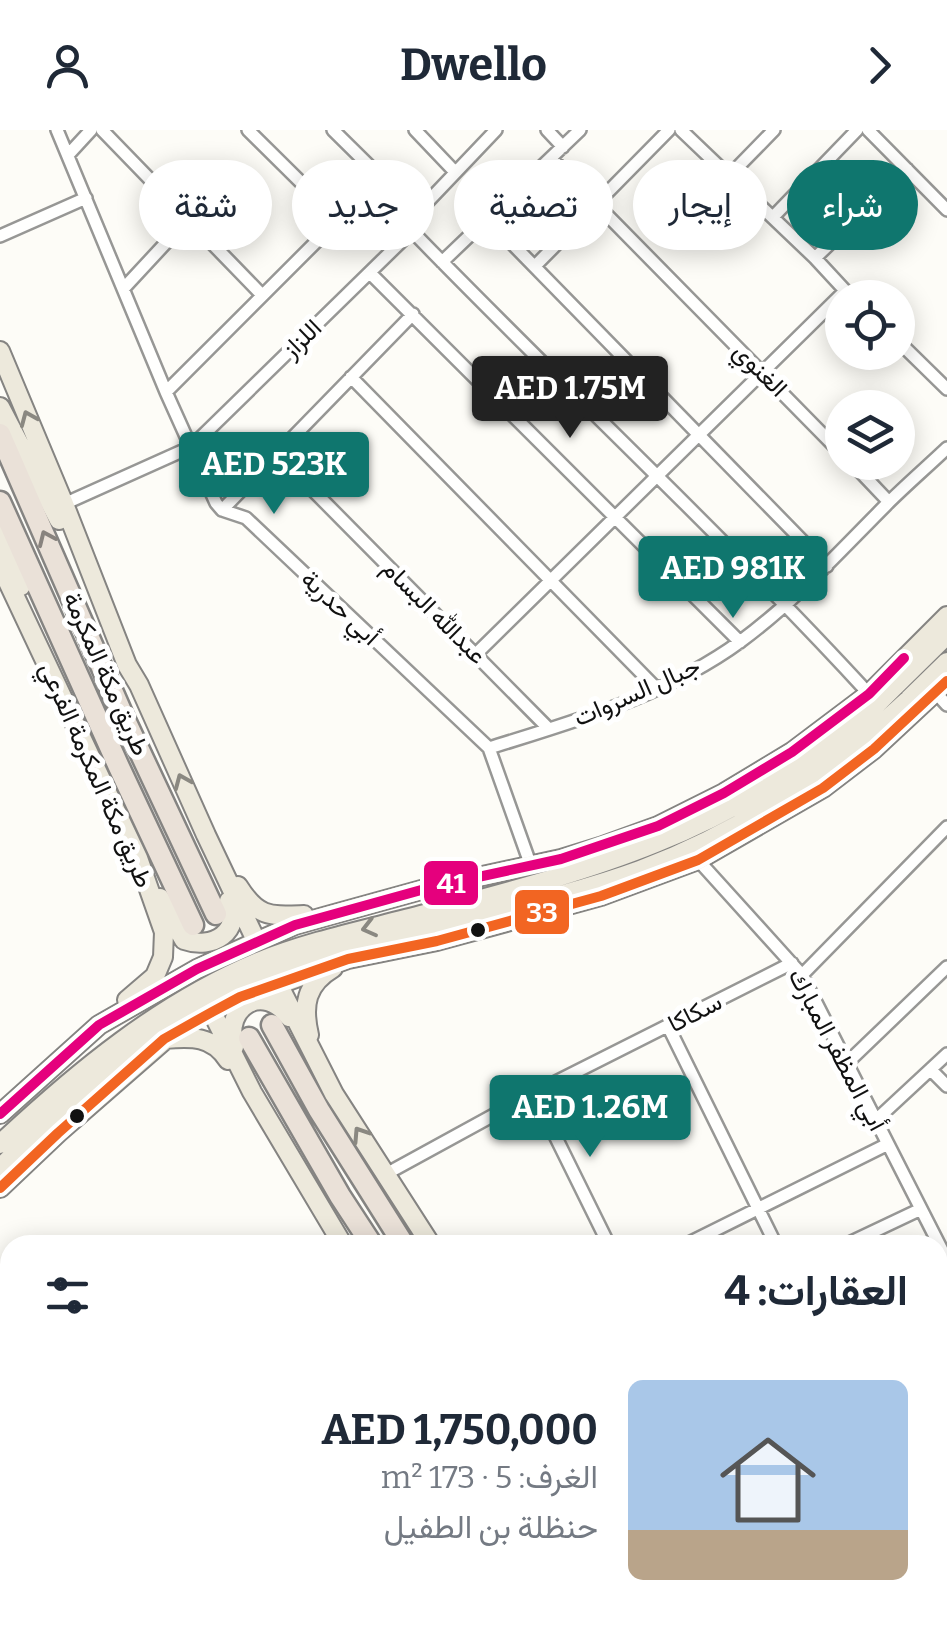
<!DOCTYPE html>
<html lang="ar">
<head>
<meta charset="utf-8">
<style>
  body { margin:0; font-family:Bitter,Vazirmatn,serif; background:#f2f2f3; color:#1f2937; direction:rtl; height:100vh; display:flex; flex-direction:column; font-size:38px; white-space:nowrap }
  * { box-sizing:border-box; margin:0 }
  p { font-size:32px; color:#747a83 }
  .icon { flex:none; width:55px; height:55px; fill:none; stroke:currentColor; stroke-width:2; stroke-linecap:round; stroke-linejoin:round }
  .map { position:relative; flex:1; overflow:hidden; direction:ltr }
  .sheet { position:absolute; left:0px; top:1105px; width:948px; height:390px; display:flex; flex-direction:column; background:#fff; border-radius:30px 30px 0 0; box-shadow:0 5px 25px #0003; direction:rtl }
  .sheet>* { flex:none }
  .top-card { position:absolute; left:30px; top:30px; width:888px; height:90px; direction:rtl; display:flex; gap:20px }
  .tools { position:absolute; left:825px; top:150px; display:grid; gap:20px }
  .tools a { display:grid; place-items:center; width:90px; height:90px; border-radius:50%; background:#fff; box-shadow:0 5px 25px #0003; font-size:50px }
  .price { position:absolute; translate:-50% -85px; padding:0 22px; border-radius:10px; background:#0f766e; color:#fff; font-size:32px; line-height:65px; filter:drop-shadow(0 2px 5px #0008) }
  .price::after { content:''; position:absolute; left:50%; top:60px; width:30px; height:22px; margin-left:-15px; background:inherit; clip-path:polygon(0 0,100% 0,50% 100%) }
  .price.on { background:#222; color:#fff }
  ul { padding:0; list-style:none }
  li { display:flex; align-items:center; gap:30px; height:250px; padding:0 40px }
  li span { display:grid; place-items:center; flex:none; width:280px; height:200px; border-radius:15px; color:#555 }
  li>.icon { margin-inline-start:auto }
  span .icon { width:120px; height:120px; fill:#fffc; stroke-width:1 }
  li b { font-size:42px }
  h2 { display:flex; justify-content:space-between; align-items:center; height:120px; padding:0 40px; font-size:42px }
  .pill { padding:0 35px; border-radius:45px; background:#fff; box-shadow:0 5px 25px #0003; font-size:35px; line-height:90px }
  .pill.on { background:#0f766e; color:#fff }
  header { display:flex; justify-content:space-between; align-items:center; height:130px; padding:0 40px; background:#fff; font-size:45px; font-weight:700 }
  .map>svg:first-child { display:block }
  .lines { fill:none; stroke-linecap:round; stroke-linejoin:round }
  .minor-casing { stroke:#979795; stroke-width:16 }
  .tertiary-casing { stroke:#979795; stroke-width:19 }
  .primary-casing { stroke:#858482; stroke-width:22 }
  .motorway-casing { stroke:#858482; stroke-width:25 }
  .minor { stroke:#fffffe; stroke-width:11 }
  .tertiary { stroke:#fffffe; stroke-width:14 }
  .primary { stroke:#ede9dc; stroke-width:18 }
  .motorway { stroke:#eae1d8; stroke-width:20 }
  .primary-bridge-casing { stroke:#858482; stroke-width:22; stroke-linecap:butt }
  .primary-bridge { stroke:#ede9dc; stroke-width:18 }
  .bus-1-casing { stroke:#fff; stroke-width:18 }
  .bus-2-casing { stroke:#fff; stroke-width:18 }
  .bus-1 { stroke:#f26522; stroke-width:10 }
  .bus-2 { stroke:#e5007d; stroke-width:10 }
  .oneway { stroke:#8a8881 }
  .oneway2 { stroke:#88837e }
  .bus-dot { fill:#111; stroke:#fff; stroke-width:4 }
  .labels { text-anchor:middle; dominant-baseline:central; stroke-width:10; stroke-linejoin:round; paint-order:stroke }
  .street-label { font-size:25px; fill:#111; stroke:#fff }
  .line-badge { stroke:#fff; stroke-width:4 }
  .badge-label { font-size:28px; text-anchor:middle; font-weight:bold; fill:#fff }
</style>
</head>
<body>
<header><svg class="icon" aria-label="forward" viewBox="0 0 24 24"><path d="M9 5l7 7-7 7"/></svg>Dwello<svg class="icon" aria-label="person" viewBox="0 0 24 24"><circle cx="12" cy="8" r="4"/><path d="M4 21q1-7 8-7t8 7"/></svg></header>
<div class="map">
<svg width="947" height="1495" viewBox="0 0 947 1495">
  <rect width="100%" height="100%" fill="#fdfcf7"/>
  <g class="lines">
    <g class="minor-casing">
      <path id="minor" d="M57,0L166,262L216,373L222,380L246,388L489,618L531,736
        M102,0L262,165
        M248,0L339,90
        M333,0L417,83
        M415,0L455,42
        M496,0L417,83L412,101C563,257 722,404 869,564
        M547,0L563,17
        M681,0L815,128L852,168
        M868,0L947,80
        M68,25L91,0
        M551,28L842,324
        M730,45L774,0
        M773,87L857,0
        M487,88L827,436
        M0,106L86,68
        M815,128L907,39
        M442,132L580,0
        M535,136L669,0
        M370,143L740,512
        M124,158L188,89
        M898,211L947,259
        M351,247L657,559
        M166,262L380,48
        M276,323L549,599
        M851,332L889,372
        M64,374L191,317L412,101
        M222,380L413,184
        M476,524L845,161
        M936,563L947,575
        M489,618C575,591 666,566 741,511C794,472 839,422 886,375C906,355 927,337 947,318
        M698,730L802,845L947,1130
        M802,845L947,697
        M668,896L776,1115
        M847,933L947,837
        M931,940L947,956
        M534,963L609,1115
        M876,990L947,924
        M386,1044L534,963L792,833
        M325,1115L337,1104
        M685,1115L888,1014
        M845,1115L921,1079
        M938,1156L947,1152
        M938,1238L947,1234
        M938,1319L947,1315
        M938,1404L947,1400
        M938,1448L947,1467
        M442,1485L447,1495
        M794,1485L799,1495
        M399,1495L419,1485
        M582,1495L603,1485
        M926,1495L947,1484"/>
    </g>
    <g class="tertiary-casing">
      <path id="tertiary" d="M0,1158L10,1171
        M0,1197L10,1211
        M208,1485L215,1495
        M241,1485L247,1495"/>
    </g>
    <g class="primary-casing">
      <path id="primary" d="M0,221L64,374L127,535L139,555L206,705L261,821
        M0,277L59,390
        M0,400L21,456
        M0,435L138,728L164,802L163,827L155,846L127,870
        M895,556L947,505
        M907,571L947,532
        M238,756C258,788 270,786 304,785
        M160,768L184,810C212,820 243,802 229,771
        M273,844L334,964L431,1115
        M213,860L212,882L252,962L343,1115
        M233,871L348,829L437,811L601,766L698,730L823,658L874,619L947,551
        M309,905C302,875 306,854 333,838
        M164,909C191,907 212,905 228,930
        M234,917C223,875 264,853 289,887
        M0,984L99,895L197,839L256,812L295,795L327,786L432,757L561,729L600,717L658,696L724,663L792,622L869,564L947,486
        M0,1058L58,1003L167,908
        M609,1485L617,1495
        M703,1485L711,1495"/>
    </g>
    <g class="motorway-casing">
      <path id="motorway" d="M0,304L124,588L216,784
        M0,372L119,637L193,795
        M272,895L319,980L404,1115
        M249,908L340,1066L372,1115
        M638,1485L648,1495
        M677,1485L685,1495"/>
    </g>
    <use href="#minor" class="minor"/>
    <use href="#tertiary" class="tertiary"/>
    <use href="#primary" class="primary"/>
    <use href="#motorway" class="motorway"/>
    <g class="primary-bridge-casing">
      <path id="primary-bridge" d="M0,1014C77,942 160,873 258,832C312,810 369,799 425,784C500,764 585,742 656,713C743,678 830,624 895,556
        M0,1038C72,969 144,905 235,861C301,829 373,814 444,795C509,778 577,763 640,740C740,702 829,644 907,571"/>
    </g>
    <use href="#primary-bridge" class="primary-bridge"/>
    <g class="bus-1-casing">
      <path id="bus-1" d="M0,1058L58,1003L164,909L212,882L240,867L348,829L437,811L601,766L698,730L823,658L874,619L947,551"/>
    </g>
    <g class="bus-2-casing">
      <path id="bus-2" d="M0,984L99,895L197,839L295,795L432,757L561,729L658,696L724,663L792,622L869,564L904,528"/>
    </g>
    <use href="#bus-1" class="bus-1"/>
    <use href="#bus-2" class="bus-2"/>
  </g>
  <defs><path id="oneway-chevron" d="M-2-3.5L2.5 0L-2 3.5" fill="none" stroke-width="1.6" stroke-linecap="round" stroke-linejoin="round" transform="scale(2.5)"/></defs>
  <g class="oneway">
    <use href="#oneway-chevron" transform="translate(28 288) rotate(-113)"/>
    <use href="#oneway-chevron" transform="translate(182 651) rotate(-113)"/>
    <use href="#oneway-chevron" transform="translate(369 798) rotate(166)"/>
    <use href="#oneway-chevron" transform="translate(360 1004) rotate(-123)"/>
  </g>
  <use class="oneway2" href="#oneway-chevron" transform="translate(46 408) rotate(-114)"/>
  <g class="bus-dot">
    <circle cx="478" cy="800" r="9"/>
    <circle cx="77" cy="986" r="9"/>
  </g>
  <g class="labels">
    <g class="street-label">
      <text transform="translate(302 209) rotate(-44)">اللزاز</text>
      <text transform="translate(760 240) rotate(45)">الغنوي</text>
      <text transform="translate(340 478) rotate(43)">أبي حدرية</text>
      <text transform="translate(434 482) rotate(45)">عبدالله البسام</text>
      <text transform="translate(106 544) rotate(66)">طريق مكة المكرمة</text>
      <text transform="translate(637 562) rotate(-24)">جبال السروات</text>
      <text transform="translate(96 645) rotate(66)">طريق مكة المكرمة الفرعي</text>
      <text transform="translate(695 883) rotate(-27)">سكاكا</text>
      <text transform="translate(837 920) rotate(62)">أبي المظفر المبارك</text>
    </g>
  </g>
  <g class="line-badge">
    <rect x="422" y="729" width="58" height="48" rx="10" fill="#e5007d"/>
    <rect x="513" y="758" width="58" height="48" rx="10" fill="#f26522"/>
  </g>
  <g class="badge-label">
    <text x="451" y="763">41</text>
    <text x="542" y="792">33</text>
  </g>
</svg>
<div class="tools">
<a><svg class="icon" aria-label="locate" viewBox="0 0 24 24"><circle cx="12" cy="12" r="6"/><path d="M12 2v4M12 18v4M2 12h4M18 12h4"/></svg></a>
<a><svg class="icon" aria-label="layers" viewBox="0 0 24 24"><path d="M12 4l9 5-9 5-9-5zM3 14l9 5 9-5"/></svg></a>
</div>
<b class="price on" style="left:570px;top:311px">AED 1.75M</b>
<b class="price" style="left:274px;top:387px">AED 523K</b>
<b class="price" style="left:733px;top:491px">AED 981K</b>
<b class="price" style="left:590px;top:1030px">AED 1.26M</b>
<div class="top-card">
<a class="pill on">شراء</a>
<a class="pill">إيجار</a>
<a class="pill">تصفية</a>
<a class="pill">جديد</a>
<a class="pill">شقة</a>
</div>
<section class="sheet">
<h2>العقارات: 4<svg class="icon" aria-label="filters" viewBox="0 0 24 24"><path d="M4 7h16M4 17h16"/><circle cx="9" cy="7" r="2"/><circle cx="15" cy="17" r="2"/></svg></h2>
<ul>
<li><span style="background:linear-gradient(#a9c7e8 75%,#b9a48a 0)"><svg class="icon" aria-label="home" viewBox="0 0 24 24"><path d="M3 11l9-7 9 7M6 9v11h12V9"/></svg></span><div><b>AED 1,750,000</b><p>الغرف: 5 · 173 m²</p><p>حنظلة بن الطفيل</p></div></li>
</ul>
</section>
</div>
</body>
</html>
